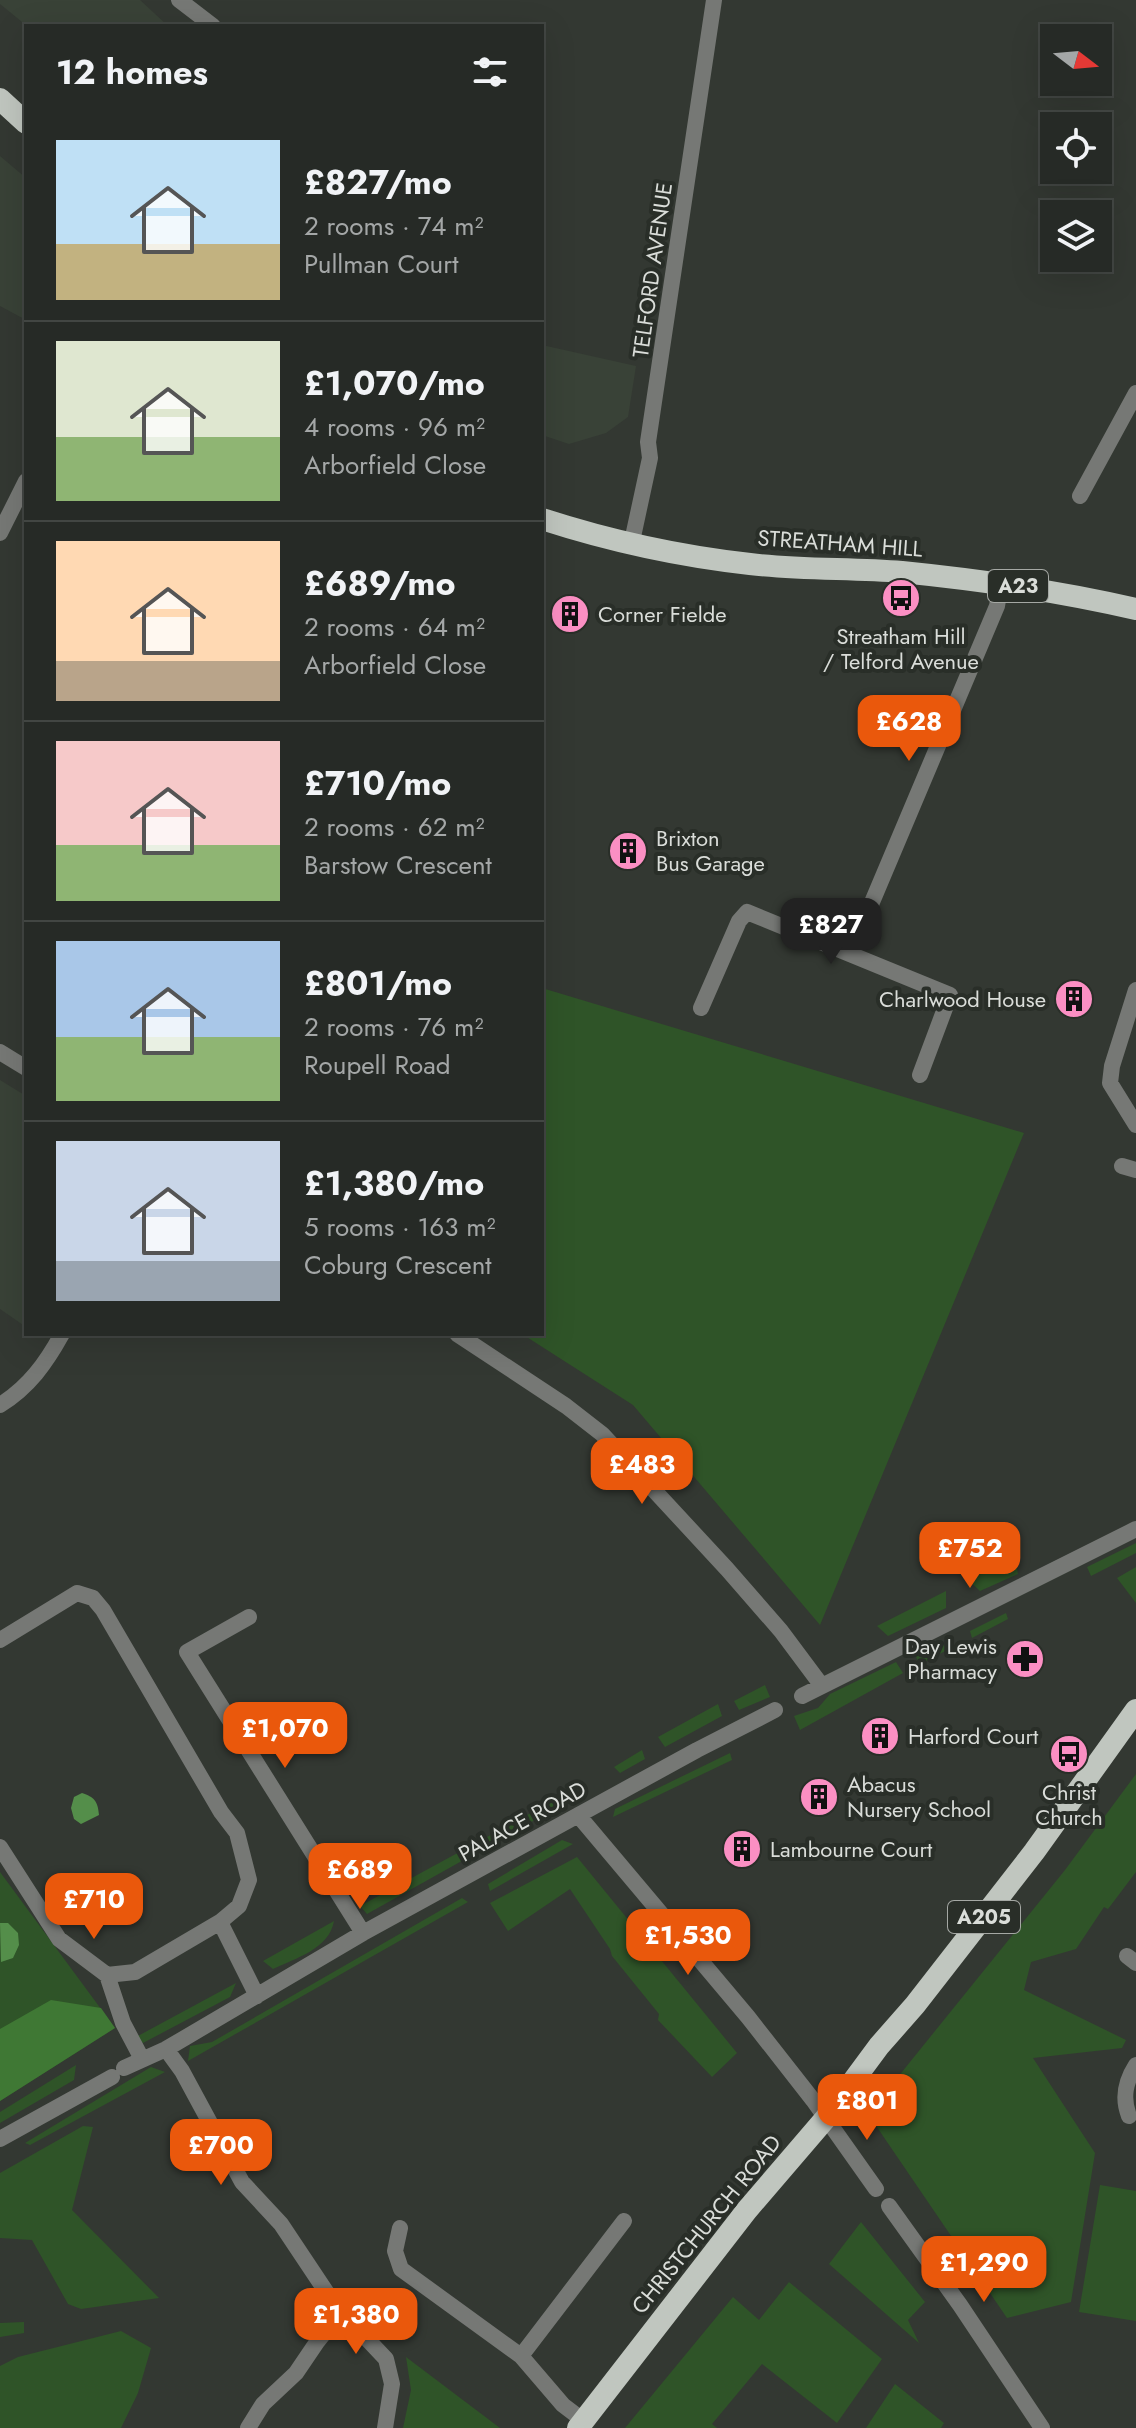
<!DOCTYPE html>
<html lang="en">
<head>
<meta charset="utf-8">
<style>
  body { margin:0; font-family:Jost,sans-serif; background:#2e322e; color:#f1f3f6; height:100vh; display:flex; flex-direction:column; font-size:30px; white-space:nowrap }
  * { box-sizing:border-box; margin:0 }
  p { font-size:26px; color:#a4a7a7 }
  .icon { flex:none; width:44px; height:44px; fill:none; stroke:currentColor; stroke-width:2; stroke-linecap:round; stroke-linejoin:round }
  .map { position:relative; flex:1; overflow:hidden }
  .panel { position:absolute; left:24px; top:24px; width:520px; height:1312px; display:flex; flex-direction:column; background:#262a26; border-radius:0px; box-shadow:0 8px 32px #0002,0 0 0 2px #424643 }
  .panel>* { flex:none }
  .needle { width:52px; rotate:106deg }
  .controls { position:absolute; left:1040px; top:24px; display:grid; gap:16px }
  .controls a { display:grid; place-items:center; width:72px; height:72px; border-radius:0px; background:#262a26; box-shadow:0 8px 32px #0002,0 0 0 2px #424643; font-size:40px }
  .price { position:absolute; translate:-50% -68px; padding:0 18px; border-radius:16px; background:#ea580c; color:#fff; font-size:26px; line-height:52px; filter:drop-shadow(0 2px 4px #0008) }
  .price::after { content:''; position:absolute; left:50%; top:48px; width:24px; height:18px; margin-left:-12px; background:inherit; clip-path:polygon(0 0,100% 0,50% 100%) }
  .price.selected { background:#222; color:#fff }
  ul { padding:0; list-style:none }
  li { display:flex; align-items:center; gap:24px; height:200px; padding:0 32px }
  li+li { border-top:2px solid #424643 }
  li span { display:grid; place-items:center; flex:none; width:224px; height:160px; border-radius:0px; color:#555 }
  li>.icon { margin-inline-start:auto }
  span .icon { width:96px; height:96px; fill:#fffc; stroke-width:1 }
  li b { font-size:34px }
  h2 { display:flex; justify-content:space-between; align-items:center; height:96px; padding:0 32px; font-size:34px }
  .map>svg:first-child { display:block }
  .built { fill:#394237 }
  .green { fill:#2f5428 }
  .forest { fill:#3f7834 }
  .water { fill:#548e4a }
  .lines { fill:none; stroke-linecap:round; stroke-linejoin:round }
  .pedestrian { stroke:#767875; stroke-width:16 }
  .minor { stroke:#767875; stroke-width:16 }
  .trunk { stroke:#c0c6bf; stroke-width:22 }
  .labels { text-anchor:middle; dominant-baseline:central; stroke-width:8; stroke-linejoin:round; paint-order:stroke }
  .shield { fill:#292e28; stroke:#a5a8a4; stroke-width:2 }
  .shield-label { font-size:20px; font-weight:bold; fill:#daddd9 }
  .street-label { font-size:22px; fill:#daddd9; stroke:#292e28 }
  .poi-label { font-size:22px; fill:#daddd9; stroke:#292e28; text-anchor:start }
</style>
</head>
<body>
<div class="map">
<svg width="1136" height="2428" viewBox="0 0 1136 2428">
  <rect width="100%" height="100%" fill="#333832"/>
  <path class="built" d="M0,0H140L168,26H27L0,4Z
    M0,156L26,178V320L0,306Z
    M542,345L636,366L628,417L606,433L569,444L542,435Z
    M0,1080L26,1096V1327L0,1309Z"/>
  <path class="green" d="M542,988L1024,1133L820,1625L633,1405L522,1334H542Z
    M1136,1543V1553L1091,1576L1087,1567Z
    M1015,1558L1018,1574L980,1591L967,1579Z
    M1136,1567V1603L1117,1578Z
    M946,1591V1608L888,1636L877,1626Z
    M1006,1613L1008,1619L972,1638L970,1631Z
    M941,1640L947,1650L919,1665L915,1654Z
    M896,1662L903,1673L800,1730L794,1716L818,1708L830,1694Z
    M765,1685L770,1697L739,1710L734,1701Z
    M718,1704L722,1716L665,1747L658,1737Z
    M642,1750L645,1759L620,1773L614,1767Z
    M730,1753L732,1760L613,1817L615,1809Z
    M1136,1774V1872L1108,1909L1104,1907L1076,1949L1031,1962L1024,1990L1126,2040L1122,2048L1033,2058L1095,2153L1071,2302L1007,2318L868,2114L1065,1870Z
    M555,1800L558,1807L367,1914L360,1906Z
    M562,1840L573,1844L490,1891L488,1884Z
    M577,1857L737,2053L712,2077L658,2020L659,2014L612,1956L610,1949L570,1889L508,1931L490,1903Z
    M0,1872L115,2028L0,2101Z
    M462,1898L468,1902L188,2061L190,2046L212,2042Z
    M334,1921C329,1949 296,1958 273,1969L263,1961Z
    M236,1983L230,1997L143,2043L136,2037Z
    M76,2065L74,2080L0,2123V2112Z
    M151,2067L165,2072L30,2145L25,2143Z
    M83,2126L93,2127L72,2210L159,2298L81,2309L68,2304L32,2240L0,2238V2173Z
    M1100,2185L1136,2191V2321L1079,2312Z
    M861,2222L925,2302L908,2320L919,2343L829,2264Z
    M789,2282L882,2359L837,2423L762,2364L712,2424L717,2428H625L733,2297L759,2320Z
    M24,2322V2333L0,2337V2323Z
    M121,2331L151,2348L138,2393L121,2428H0V2366L18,2357Z
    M406,2357L500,2428H403L411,2390Z
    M895,2384L944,2423L941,2428H866Z"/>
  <path class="forest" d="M51,2000L101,2008L115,2028L0,2101V2029Z"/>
  <path class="water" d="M82,1793C94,1797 98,1801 99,1815L81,1824L74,1819L71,1808L74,1797Z
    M0,1923H8L18,1933L19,1945L13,1958L1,1962Z"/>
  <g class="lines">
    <path class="pedestrian" d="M248,2428L263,2404L296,2373L317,2342L341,2312"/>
    <path class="minor" d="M179,0L213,26
      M1080,496L1136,393
      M0,533L26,481
      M631,546L650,458L648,442L714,0
      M851,952L997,606L1001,583
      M1136,990L1112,1066L1110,1083L1136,1125
      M701,1008L739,921L747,912L950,995L920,1075
      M0,1052L26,1068
      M1122,1166L1136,1170
      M457,1334L566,1406L602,1434L727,1569L781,1631L822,1686
      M0,1405C29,1387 46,1363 62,1334
      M249,1617L187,1652L363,1933
      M0,1640L77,1593L93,1598L103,1610L221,1812L237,1833L249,1880L239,1906L220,1922L257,1996
      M802,1696L1136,1529
      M578,1815L748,2017L813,2100L876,2189
      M0,1847L59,1939L107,1975L123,2023L142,2059
      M1127,1956L1136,1963
      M107,1975L135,1972L220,1922
      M166,2049L182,2071L242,2182L281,2224L335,2305L386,2359L392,2384L385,2428
      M124,2068L166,2049L363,1933L697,1750L775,1710
      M1129,2116C1122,2098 1125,2082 1136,2065
      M0,2139L112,2077
      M889,2206L960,2305L1042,2428
      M400,2228L395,2251L401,2269L521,2356L563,2405L584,2421
      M521,2356L624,2221"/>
    <path class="trunk" d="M0,99L26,123
      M542,519C610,541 678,556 750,564C800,570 851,568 902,572C981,580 1059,591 1136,609
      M578,2428L747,2210L825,2119L879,2046L915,2005L1034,1852L1136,1710"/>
  </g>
  <defs>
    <g id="bus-disc" transform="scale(2)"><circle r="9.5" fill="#fb8fc3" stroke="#292e28"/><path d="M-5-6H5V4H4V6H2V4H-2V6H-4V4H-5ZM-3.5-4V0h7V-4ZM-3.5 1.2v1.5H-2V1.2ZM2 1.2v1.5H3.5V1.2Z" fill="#111"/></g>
    <g id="building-disc" transform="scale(2)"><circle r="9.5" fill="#fb8fc3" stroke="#292e28"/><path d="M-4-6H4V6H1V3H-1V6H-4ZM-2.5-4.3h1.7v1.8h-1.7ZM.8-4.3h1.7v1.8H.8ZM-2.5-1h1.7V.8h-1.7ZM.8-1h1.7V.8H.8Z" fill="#111"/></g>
    <g id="pharmacy-disc" transform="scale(2)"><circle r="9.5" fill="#fb8fc3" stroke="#292e28"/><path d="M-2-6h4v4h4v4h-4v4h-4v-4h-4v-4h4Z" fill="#111"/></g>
  </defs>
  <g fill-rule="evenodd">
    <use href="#bus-disc" x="901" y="598"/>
    <use href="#building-disc" x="570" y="614"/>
    <use href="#building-disc" x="628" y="851"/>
    <use href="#building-disc" x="1074" y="999"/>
    <use href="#pharmacy-disc" x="1025" y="1659"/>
    <use href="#building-disc" x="880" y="1736"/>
    <use href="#bus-disc" x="1069" y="1754"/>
    <use href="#building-disc" x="819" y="1797"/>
    <use href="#building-disc" x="742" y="1849"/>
  </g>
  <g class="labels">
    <g class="shield">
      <rect x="988" y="570" width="60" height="32" rx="6"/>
      <rect x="948" y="1901" width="72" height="32" rx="6"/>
    </g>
    <g class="shield-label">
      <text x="1018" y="586">A23</text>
      <text x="984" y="1917">A205</text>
    </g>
    <g class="street-label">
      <text transform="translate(652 270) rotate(-82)">TELFORD AVENUE</text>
      <text transform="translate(840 543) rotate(4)">STREATHAM HILL</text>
      <text transform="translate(522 1821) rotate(-29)">PALACE ROAD</text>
      <text transform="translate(706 2224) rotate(-51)">CHRISTCHURCH ROAD</text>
    </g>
    <g class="poi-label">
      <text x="598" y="614">Corner Fielde</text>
      <text x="901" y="636" text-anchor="middle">Streatham Hill<tspan x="901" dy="25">/ Telford Avenue</tspan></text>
      <text x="656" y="838">Brixton<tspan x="656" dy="25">Bus Garage</tspan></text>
      <text x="1046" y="999" text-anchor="end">Charlwood House</text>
      <text x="997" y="1646" text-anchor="end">Day Lewis<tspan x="997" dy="25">Pharmacy</tspan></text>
      <text x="908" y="1736">Harford Court</text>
      <text x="847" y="1784">Abacus<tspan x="847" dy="25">Nursery School</tspan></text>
      <text x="1069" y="1792" text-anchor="middle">Christ<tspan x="1069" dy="25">Church</tspan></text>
      <text x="770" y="1849">Lambourne Court</text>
    </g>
  </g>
</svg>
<div class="controls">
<a><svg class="needle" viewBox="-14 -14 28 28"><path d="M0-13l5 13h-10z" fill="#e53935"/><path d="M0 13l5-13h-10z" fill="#a4a7a7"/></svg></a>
<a><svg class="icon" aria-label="locate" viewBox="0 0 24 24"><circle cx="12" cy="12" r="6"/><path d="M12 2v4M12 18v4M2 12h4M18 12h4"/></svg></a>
<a><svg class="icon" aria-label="layers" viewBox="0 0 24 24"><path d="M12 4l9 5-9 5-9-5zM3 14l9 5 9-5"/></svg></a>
</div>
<b class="price" style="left:909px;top:763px">£628</b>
<b class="price selected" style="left:831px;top:966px">£827</b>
<b class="price" style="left:642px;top:1506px">£483</b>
<b class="price" style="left:970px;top:1590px">£752</b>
<b class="price" style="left:285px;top:1770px">£1,070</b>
<b class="price" style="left:360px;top:1911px">£689</b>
<b class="price" style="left:94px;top:1941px">£710</b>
<b class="price" style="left:688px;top:1977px">£1,530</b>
<b class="price" style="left:867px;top:2142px">£801</b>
<b class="price" style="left:221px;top:2187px">£700</b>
<b class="price" style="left:984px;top:2304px">£1,290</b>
<b class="price" style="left:356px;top:2356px">£1,380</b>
<section class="panel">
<h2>12 homes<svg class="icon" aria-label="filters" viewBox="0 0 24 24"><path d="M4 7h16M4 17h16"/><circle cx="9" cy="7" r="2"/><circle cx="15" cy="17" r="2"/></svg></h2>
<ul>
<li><span style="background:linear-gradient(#bfe0f5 65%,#c2b280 0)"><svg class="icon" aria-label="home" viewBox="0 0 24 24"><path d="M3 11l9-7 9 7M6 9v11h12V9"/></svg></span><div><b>£827/mo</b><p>2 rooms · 74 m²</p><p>Pullman Court</p></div></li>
<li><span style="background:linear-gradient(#dfe7d0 60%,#8fb573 0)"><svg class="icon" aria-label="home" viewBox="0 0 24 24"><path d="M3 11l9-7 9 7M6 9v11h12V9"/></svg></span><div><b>£1,070/mo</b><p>4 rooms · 96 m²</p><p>Arborfield Close</p></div></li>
<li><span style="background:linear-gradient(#ffd9b3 75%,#b9a48a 0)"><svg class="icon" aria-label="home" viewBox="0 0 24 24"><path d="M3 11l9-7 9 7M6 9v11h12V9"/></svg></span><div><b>£689/mo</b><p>2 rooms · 64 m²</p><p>Arborfield Close</p></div></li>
<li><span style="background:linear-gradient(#f6c9c9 65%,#8fb573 0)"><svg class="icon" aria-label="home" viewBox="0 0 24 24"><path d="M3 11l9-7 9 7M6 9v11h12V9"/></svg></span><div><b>£710/mo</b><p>2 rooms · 62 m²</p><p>Barstow Crescent</p></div></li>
<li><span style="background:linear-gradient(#a9c7e8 60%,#8fb573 0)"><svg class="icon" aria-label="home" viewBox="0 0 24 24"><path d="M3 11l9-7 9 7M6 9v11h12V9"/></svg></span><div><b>£801/mo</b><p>2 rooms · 76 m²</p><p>Roupell Road</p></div></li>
<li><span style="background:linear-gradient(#c9d6e8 75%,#9aa5b1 0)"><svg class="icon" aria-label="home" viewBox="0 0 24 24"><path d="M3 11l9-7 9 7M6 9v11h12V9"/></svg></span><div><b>£1,380/mo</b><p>5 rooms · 163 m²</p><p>Coburg Crescent</p></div></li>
</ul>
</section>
</div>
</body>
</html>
